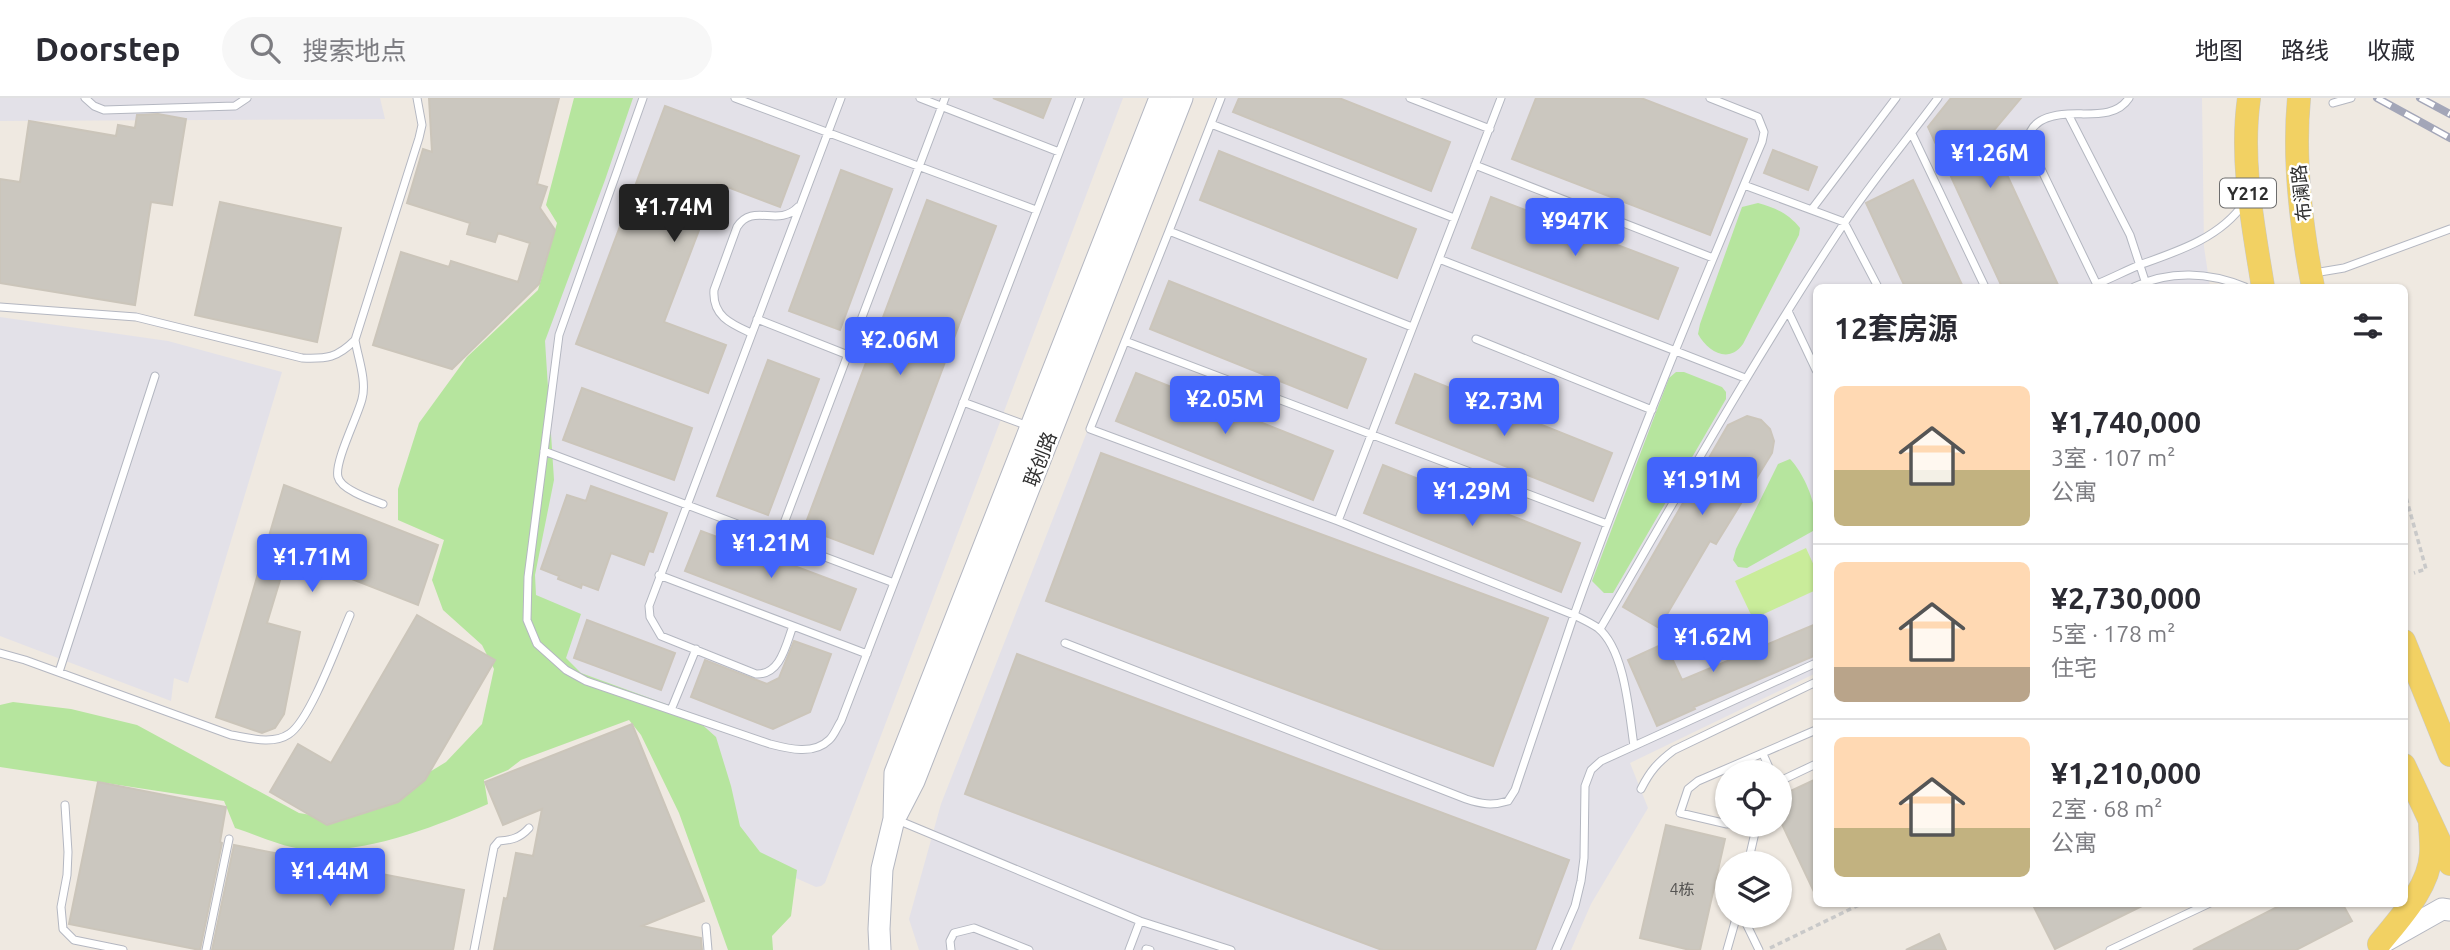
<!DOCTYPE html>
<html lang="zh">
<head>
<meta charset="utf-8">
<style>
  body { margin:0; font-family:Ubuntu,"Noto Sans SC",sans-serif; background:#f7f7f7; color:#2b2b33; height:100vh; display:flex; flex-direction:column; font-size:26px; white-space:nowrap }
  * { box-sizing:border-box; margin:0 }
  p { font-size:23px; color:#7c7c81 }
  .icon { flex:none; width:38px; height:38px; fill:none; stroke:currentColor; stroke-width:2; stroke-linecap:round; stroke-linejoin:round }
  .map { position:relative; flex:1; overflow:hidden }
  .details { position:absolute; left:1813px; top:186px; width:595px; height:623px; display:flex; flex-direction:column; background:#fff; border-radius:10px; box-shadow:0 2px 5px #0004 }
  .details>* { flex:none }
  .fabs { position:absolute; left:1715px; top:662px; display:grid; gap:14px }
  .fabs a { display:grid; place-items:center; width:77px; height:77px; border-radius:50%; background:#fff; box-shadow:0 2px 5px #0004; font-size:35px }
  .price { position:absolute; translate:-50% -60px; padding:0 16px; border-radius:7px; background:#4264fb; color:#fff; font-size:23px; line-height:46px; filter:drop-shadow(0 2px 4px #0008) }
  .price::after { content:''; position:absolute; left:50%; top:42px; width:21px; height:16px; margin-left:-10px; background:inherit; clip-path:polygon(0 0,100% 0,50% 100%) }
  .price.on { background:#222; color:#fff }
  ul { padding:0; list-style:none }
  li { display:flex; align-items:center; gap:21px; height:175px; padding:0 21px }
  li+li { border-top:2px solid #e1e1e2 }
  li span { display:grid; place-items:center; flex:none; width:196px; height:140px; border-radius:10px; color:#555 }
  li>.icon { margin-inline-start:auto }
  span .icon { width:84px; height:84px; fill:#fffc; stroke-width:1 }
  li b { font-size:30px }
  h2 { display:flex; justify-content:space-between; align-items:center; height:84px; padding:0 21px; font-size:30px }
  header { display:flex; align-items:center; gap:42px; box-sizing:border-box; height:98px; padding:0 35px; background:#fff; border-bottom:2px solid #e1e1e2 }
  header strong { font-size:33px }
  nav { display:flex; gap:38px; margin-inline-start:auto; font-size:24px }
  .search { width:490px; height:63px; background:#f7f7f7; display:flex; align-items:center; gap:18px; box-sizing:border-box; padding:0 24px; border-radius:38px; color:#7c7c81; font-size:26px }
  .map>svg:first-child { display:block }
  .industrial { fill:#e3e1e8 }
  .green { fill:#b6e59e }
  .pitch { fill:#c9ec9a }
  .building { fill:#cbc7bf; stroke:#cbc5ba; stroke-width:2 }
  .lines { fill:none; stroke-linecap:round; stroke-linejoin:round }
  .lane-casing { stroke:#b4b7c1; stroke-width:9 }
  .secondary-casing { stroke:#b4b7c1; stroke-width:23 }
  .primary-casing { stroke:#c9c9c9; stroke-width:24 }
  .path { stroke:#c9c9c9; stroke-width:3.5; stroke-dasharray:5 3.5; stroke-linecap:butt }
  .lane { stroke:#fff; stroke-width:7 }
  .secondary { stroke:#fff; stroke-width:21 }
  .primary { stroke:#f2d163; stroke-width:23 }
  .rail-casing { stroke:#a3a6b8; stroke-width:8 }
  .rail { stroke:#fff; stroke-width:5; stroke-dasharray:16; stroke-linecap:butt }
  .labels { text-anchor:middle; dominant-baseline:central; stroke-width:5; stroke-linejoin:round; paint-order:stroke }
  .number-label { font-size:16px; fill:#555452 }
  .shield { fill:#fff; stroke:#6d6d6d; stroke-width:2 }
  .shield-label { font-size:18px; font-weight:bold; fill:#2e2e2e }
  .street-label { font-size:19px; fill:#2e2e2e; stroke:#fff }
</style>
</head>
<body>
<header>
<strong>Doorstep</strong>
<div class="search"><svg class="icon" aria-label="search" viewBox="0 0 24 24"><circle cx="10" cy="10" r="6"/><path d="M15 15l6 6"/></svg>搜索地点</div>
<nav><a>地图</a><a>路线</a><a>收藏</a></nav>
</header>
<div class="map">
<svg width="2450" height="852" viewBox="0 0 2450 852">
  <rect width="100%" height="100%" fill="#efe9e1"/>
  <path class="industrial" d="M0,0H380L385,21L0,23Z
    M620,0H1123L825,785L821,788L816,789L762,765L742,747L708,652L572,584L520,531L545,243Z
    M1218,0H2202L2204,149L2210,189H1816V575L1630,665L1648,710L1591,806L1571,852H919L909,821L941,706Z
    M0,219L168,243L282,274L188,585L174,580L171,603L0,538Z"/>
  <path class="green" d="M574,0H633L605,82L545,243L554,382L535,477L536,497L581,516L566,560L581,575L688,614L716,639L731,688L740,728L760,754L797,772L791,818L772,838L773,852H728L679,715L641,637L629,622L521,662L508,672L484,682L488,706C434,729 362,758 302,751C280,748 257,737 235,730L224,703L0,669V607L13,604L71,611L137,627L299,715L335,721L392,697L446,664L482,626L494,571L482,547L443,512L432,482L444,442L398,422V391L419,325L467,259L538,192L557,125L546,107Z
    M1758,105C1776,110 1789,116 1800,130L1799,137L1743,246C1729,266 1708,254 1698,236L1700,226L1742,109Z
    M1676,274H1684L1722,289L1726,294V301L1613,495H1604L1592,483L1669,280Z
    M1790,361C1804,375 1822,415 1813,433L1747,470L1738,469L1733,462L1736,451L1778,366Z"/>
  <path class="pitch" d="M1806,450L1816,472V492L1753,521L1735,483Z"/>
  <path class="building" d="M429,0H559L537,86L547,89L540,110L555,132L539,186L452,271L373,247L401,154L449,169L451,163L518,184L530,145L498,135L495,144L467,136L470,125L407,105L423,51L432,54Z
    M993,0H1051L1043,20Z
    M1239,0H1339L1450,44L1431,93L1233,14Z
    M1536,0H1641L1747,41L1710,137L1512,61Z
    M1951,0H2021L1989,38L2059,189H2002L1928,29Z
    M665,8L799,58L780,109L717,85L664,224L726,247L708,295L576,246Z
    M158,16L186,21L172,107L151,104L135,207L0,185V81L20,84L29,23L116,38L118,27L135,30L137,17Z
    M1773,52L1817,69L1808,92L1764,75Z
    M1219,53L1416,131L1397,180L1200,102Z
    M841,72L892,91L840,232L789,213Z
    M1913,82L1921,99L1963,189H1905L1866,105Z
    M1491,99L1678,170L1658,221L1472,150Z
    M927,102L996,128L873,456L804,430Z
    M220,104L341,130L317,244L195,217Z
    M1169,183L1366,261L1347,310L1150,231Z
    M768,262L819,281L768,417L717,398Z
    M1136,275L1333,353L1313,402L1116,323Z
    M1415,276L1612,355L1593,403L1396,325Z
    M582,290L692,330L674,382L563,342Z
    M1747,318L1761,322L1770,331L1774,343L1772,355L1716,446L1710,443L1659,530L1623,509L1728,327Z
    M1101,355L1548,520L1493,668L1046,503Z
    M1383,367L1580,445L1561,494L1364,415Z
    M284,387L438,447L418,507L288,456L267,525L300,534L284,616L275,630L262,635L216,619Z
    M591,388L667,415L653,454L649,453L644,467L611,455L598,492L582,486L581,490L558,481L559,478L541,471L567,397L586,403Z
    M701,433L856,491L840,532L685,473Z
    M417,517L495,562L425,682L398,704L327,727L270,694L298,646L331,665Z
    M587,522L675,555L661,592L574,560Z
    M1816,526V557L1694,609L1695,611L1657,628L1628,562L1665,545L1682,582Z
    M794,543L831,556L810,614L773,631L691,599L705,562L767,586L779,580Z
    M1017,556L1569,762L1535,852H1382L965,696Z
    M632,626L704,803L642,828L701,840L702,852H494L504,800L507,801L516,755L533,758L542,711L503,727L485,684Z
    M1816,681V798L1780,722V698Z
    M98,684L226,709L220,744L222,745L200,852L69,826Z
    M1666,727L1725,741L1700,852H1690L1640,840Z
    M234,747L464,792L453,852H212Z
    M2032,805H2148L2055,851Z
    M2285,805H2342L2352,823L2296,852H2193Z
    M1939,836L1946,852H1906Z"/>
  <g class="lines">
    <g class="lane-casing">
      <path id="lane" d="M85,0L94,8L104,12L235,8L247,0
        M643,0L559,237L528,479L527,522L537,546L566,572L586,583L770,646C789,651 814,657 829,642C834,638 837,629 841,623L1080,0
        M735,0L1036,112
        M920,0L1059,54
        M1221,0L1169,133L1412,229
        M1410,0L1490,31
        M2129,0C2116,20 2090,15 2068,16L2130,137L2147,189
        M2333,5L2351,0
        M2068,16C2051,17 2029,22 2028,44L2098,189
        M1211,26L1454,120
        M1912,36L1985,189
        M1475,67L1713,160
        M1744,87L1844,124L1878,189
        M1812,111L1896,0
        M1169,133L1090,331L1338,423
        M1439,161L1501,0
        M2314,175L2344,170L2450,131
        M2097,186C2112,180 2127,172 2142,166C2179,153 2221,139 2244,105
        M2134,189C2170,172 2209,174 2245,189
        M0,209L136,219L302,260C327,261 337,260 355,242L419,40L422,27L417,0
        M1788,213L1816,272
        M757,221L848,257
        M751,235C731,226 712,218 714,192L737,129C753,104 778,130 798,109
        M1476,241L1652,312
        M355,242C358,260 367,283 362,301C358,318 334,364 338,379C341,392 372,402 383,406
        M1125,243L1607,426
        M963,304L1028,328
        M544,353L894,485
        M778,441L945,0
        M659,477L867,556
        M793,528C786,546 781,577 756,576L661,538L650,519L649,508L841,0
        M1600,531C1679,395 1756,258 1843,127C1872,83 1907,42 1938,0
        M1065,545L1466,701C1481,706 1492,708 1508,703L1515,692L1574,517L1338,423L1439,161L1745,280
        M0,555L25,562L231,637C249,640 273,647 289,636C310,623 339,542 350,517
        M59,574L155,278
        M671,612L696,551
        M1634,648C1629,615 1625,552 1598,530C1591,525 1582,521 1574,517C1631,357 1696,200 1762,44L1764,34L1758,19L1710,0
        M1763,656L1771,674
        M1780,683L1816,666
        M1641,691C1650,673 1658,664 1674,652L1816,584
        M65,707L68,754L67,777L61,809L63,831L74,842L123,852
        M895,721L1140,823L1231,852
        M1727,726L1680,715L1688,691L1698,683L1816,632
        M1730,726L1756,732
        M1748,765L1757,726
        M1742,817L1759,852
        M706,829L708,852
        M1146,851L1150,852
        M206,852L229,741
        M474,852L494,749L499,743C512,742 520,740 529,730
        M951,852L950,843L954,835L974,830L1029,852
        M1129,852L1140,823
        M1556,852L1575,808L1581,783L1584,760L1585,688L1591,672L1601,663L1634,648L1816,565
        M1727,852L1737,817
        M2110,852L2210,805"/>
    </g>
    <g class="secondary-casing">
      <path id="secondary" d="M897,716L914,683L1182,0
        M2380,846L2442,811L2450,812
        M880,852L879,831L882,771L894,721L895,675L1160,0"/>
    </g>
    <g class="primary-casing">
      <path id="primary" d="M2249,0C2240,63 2253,126 2263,189
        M2299,0C2293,62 2301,128 2313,189
        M2404,543L2450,657
        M2404,667L2450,766
        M2379,846C2399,821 2429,790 2431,756C2432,746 2430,734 2430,723"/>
    </g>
    <path class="path" d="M2404,392L2426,471L2414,475
      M1770,850L1863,805"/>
    <use href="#lane" class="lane"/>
    <use href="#secondary" class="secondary"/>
    <use href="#primary" class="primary"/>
    <g class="rail-casing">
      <path id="rail" d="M2377,0L2450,40
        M2420,0L2450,16"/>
    </g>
    <use href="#rail" class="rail"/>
  </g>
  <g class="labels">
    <g class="number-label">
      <text x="1682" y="791">4栋</text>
    </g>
    <rect class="shield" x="2220" y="80.5" width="56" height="29" rx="5"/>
    <g class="shield-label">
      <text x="2248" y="95">Y212</text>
    </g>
    <g class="street-label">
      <text transform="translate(2301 95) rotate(-96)">布澜路</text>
      <text transform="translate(1040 361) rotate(-69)">联创路</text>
    </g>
  </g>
</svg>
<div class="fabs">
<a><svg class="icon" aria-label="locate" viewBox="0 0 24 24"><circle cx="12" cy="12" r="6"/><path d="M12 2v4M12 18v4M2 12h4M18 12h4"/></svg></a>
<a><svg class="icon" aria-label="layers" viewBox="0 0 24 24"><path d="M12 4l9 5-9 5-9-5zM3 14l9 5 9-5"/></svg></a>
</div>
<b class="price" style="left:1990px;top:92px">¥1.26M</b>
<b class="price on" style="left:674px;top:146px">¥1.74M</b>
<b class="price" style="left:1575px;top:160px">¥947K</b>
<b class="price" style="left:900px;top:279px">¥2.06M</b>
<b class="price" style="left:1225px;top:338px">¥2.05M</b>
<b class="price" style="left:1504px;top:340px">¥2.73M</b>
<b class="price" style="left:1702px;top:419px">¥1.91M</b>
<b class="price" style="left:1472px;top:430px">¥1.29M</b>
<b class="price" style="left:771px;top:482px">¥1.21M</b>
<b class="price" style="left:312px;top:496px">¥1.71M</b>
<b class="price" style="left:1713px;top:576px">¥1.62M</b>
<b class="price" style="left:330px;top:810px">¥1.44M</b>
<section class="details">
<h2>12套房源<svg class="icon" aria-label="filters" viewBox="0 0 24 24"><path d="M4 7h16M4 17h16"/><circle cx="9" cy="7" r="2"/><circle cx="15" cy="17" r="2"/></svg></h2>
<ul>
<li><span style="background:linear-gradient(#ffd9b3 60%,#c2b280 0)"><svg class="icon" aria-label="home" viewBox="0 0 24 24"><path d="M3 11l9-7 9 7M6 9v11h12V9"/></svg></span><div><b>¥1,740,000</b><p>3室 · 107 m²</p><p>公寓</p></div></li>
<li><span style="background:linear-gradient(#ffd9b3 75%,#b9a48a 0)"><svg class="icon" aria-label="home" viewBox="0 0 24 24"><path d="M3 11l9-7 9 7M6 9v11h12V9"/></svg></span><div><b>¥2,730,000</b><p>5室 · 178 m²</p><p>住宅</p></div></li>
<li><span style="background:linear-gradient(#ffd9b3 65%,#c2b280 0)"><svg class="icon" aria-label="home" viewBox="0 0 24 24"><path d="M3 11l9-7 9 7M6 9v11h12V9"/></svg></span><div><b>¥1,210,000</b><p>2室 · 68 m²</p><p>公寓</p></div></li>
</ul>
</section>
</div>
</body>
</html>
